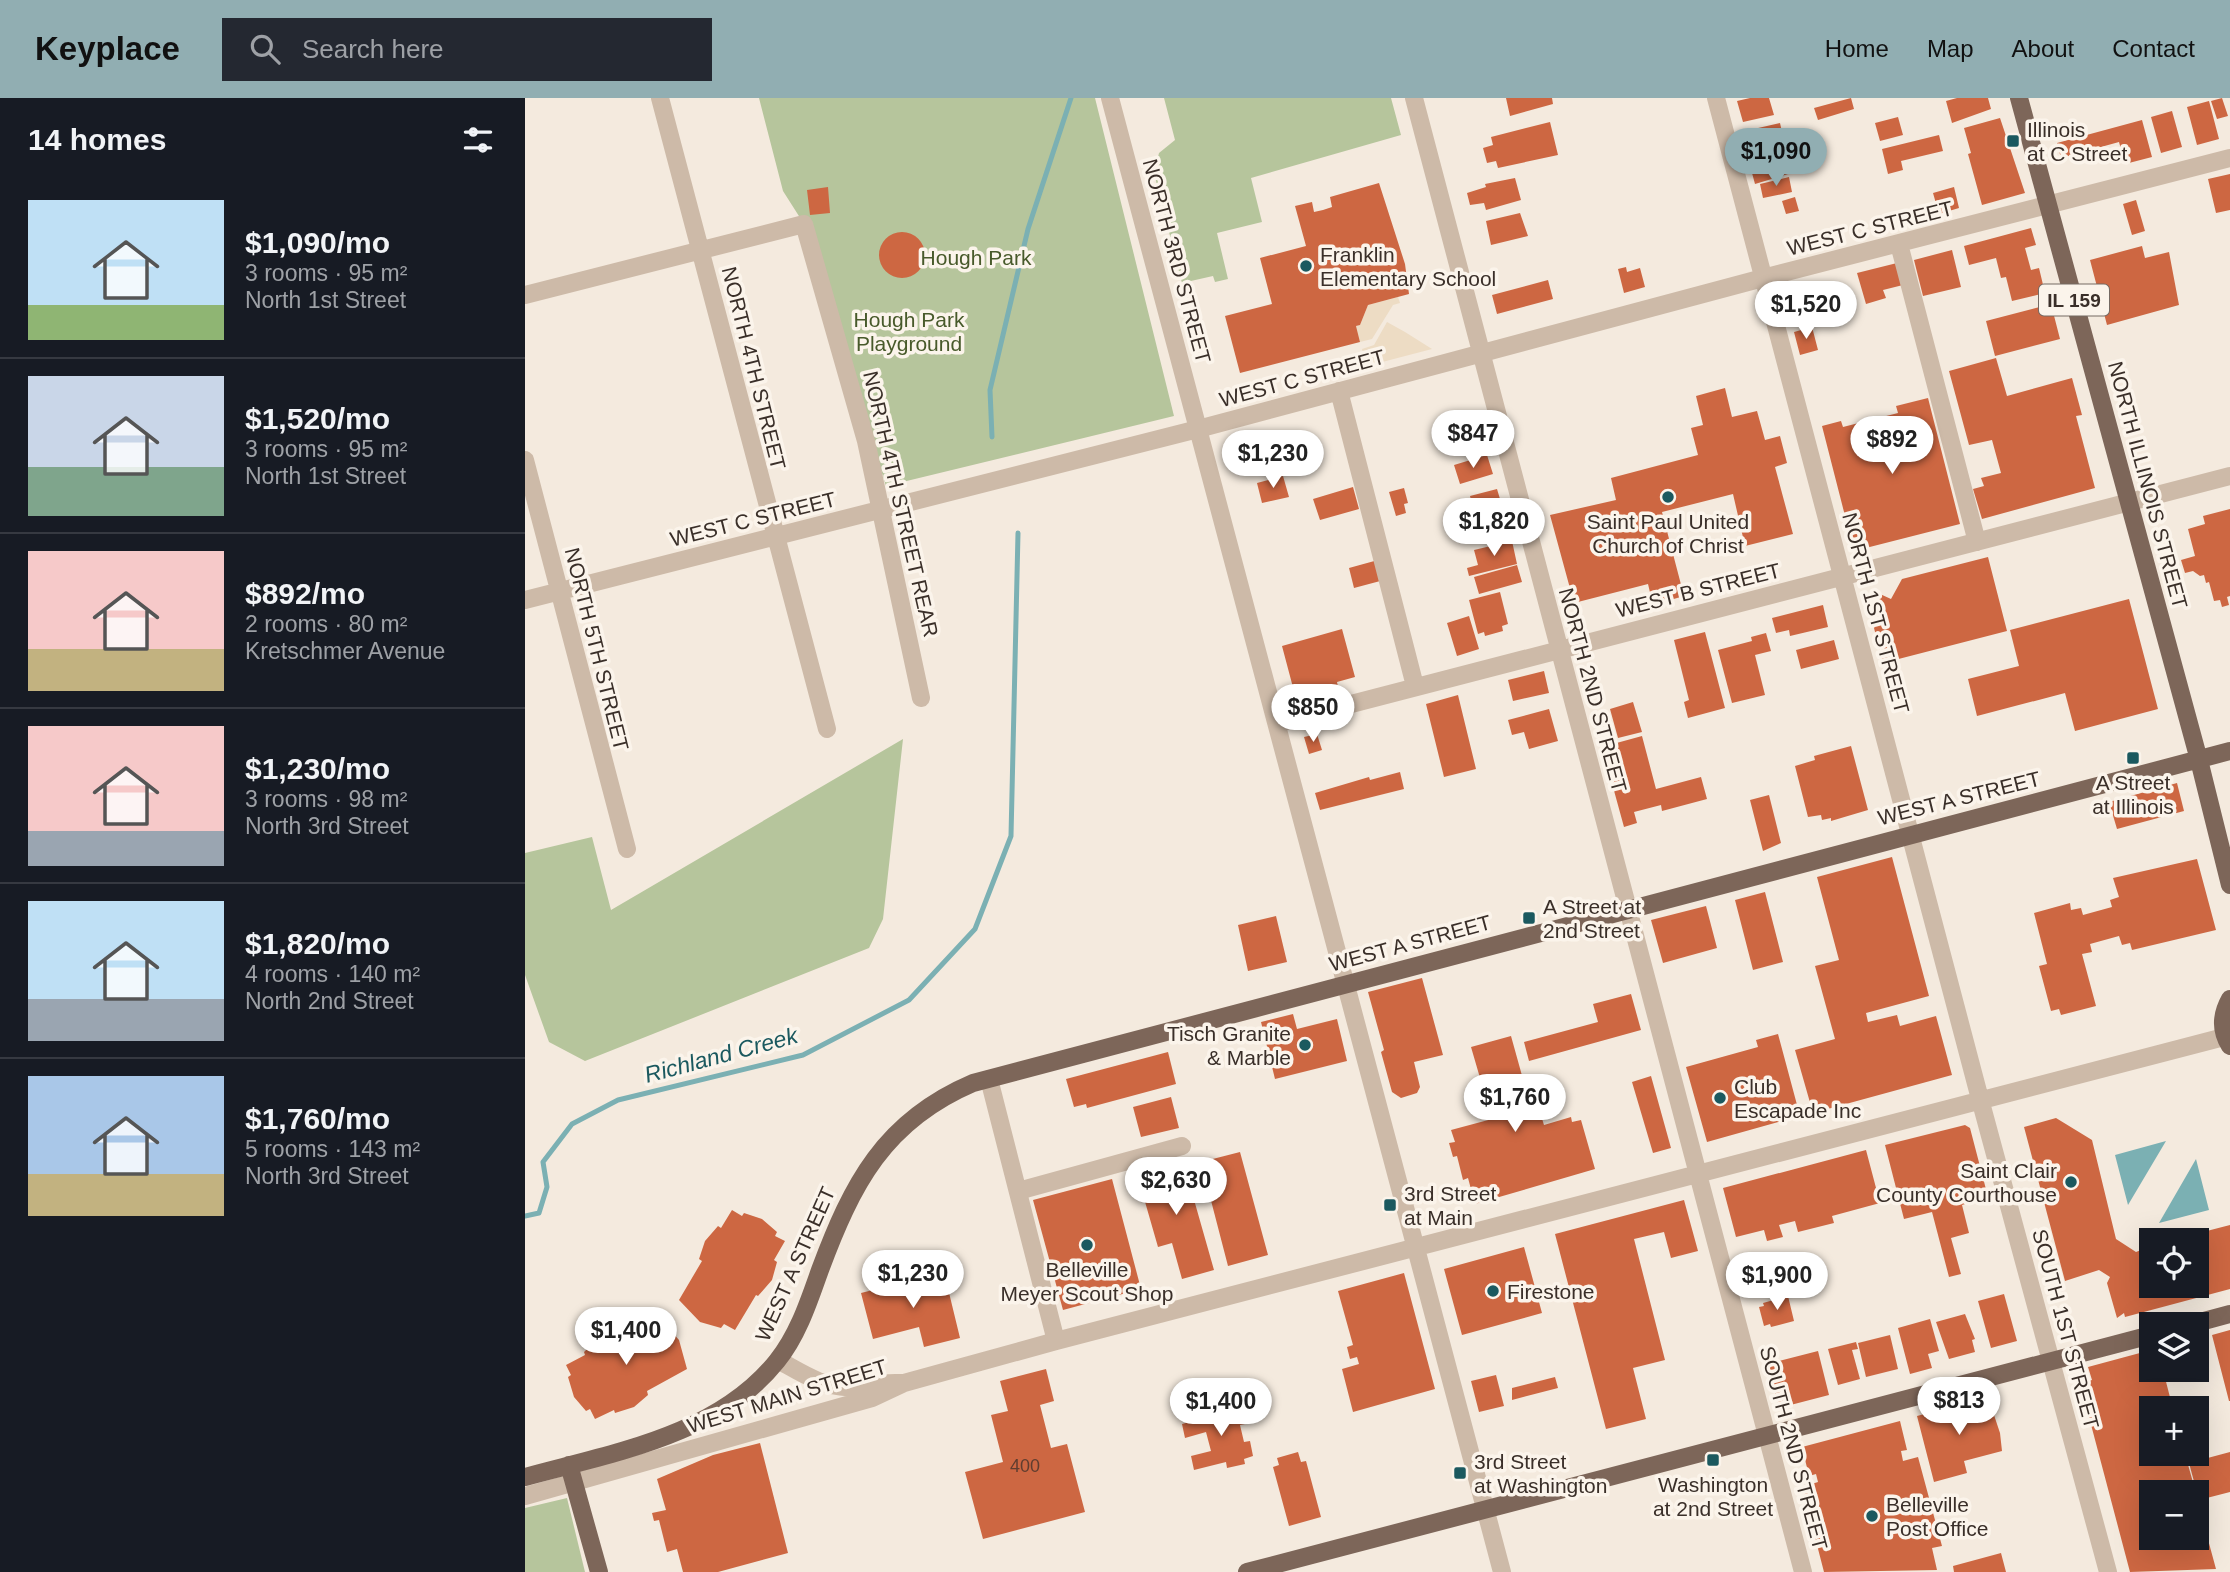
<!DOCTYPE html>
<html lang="en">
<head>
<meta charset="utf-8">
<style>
  body { margin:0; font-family:Arial,sans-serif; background:#242831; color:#f1f3f6; height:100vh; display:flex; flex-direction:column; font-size:26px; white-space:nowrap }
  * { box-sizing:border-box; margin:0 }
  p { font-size:23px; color:#9ea1a6 }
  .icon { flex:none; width:38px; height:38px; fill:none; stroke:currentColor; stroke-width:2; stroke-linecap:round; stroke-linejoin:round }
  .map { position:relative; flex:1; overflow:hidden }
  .details { display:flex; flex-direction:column; background:#171b24; width:525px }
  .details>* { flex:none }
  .buttons { position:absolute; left:1614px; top:1130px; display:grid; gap:14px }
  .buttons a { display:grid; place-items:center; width:70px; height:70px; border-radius:0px; background:#171b24; box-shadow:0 7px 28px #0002; font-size:35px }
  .price { position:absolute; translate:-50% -60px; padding:0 16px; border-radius:24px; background:#fff; color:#222; font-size:23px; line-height:46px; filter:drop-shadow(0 2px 4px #0008) }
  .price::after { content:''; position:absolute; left:50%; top:42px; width:21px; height:16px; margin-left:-10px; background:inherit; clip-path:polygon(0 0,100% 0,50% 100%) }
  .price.current { background:#91aeb2; color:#111 }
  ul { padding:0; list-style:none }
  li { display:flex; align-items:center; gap:21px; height:175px; padding:0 28px }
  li+li { border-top:2px solid #363941 }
  li span { display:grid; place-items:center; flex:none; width:196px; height:140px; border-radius:0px; color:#555 }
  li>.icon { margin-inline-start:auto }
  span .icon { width:84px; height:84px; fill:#fffc; stroke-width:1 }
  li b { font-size:30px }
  h2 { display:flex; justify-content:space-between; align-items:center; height:84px; padding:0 28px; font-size:30px }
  header { display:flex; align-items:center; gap:42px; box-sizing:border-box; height:98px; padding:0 35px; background:#91aeb2; color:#111 }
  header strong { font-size:33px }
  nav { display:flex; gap:38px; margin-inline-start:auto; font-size:24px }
  .search { width:490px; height:63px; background:#242831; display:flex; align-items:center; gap:18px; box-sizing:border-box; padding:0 24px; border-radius:0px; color:#9ea1a6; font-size:26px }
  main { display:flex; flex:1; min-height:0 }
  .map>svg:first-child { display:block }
  .green { fill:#b6c59c }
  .plaza { fill:#eddcc4 }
  .water { fill:#7bb0b3 }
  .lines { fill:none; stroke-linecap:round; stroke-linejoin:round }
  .stream { stroke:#7bb0b3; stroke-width:5 }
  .building { fill:#cd6742 }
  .minor { stroke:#cdbaa8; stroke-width:18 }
  .major { stroke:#7d6659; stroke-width:18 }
  .poi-dot { fill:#1b595f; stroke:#fbf4eb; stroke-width:2.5 }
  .labels { text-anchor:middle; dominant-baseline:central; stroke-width:7; stroke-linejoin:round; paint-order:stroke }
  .number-label { font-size:18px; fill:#5f3d2f }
  .shield { fill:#fbf4eb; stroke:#746a63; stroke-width:2 }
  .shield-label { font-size:19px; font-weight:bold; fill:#3a2f29 }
  .poi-label { font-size:21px; fill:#3a2f29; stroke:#fbf4eb; text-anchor:start }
  .street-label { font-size:21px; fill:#3a2f29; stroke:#fbf4eb }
  .park-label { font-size:21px; fill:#485a2b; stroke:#fbf4eb }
  .water-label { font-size:23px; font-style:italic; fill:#1b595f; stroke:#fbf4eb }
</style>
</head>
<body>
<header>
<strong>Keyplace</strong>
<div class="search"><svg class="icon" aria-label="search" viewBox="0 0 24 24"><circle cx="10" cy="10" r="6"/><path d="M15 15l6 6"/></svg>Search here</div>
<nav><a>Home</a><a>Map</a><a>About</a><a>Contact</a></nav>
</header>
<main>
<section class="details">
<h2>14 homes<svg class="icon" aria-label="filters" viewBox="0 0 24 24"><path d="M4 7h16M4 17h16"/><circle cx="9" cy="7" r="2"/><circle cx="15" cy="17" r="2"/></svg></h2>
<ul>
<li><span style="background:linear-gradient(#bfe0f5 75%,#8fb573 0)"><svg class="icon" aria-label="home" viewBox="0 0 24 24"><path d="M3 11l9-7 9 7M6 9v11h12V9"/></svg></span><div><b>$1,090/mo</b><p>3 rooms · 95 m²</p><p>North 1st Street</p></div></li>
<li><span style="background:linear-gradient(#c9d6e8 65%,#7fa58c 0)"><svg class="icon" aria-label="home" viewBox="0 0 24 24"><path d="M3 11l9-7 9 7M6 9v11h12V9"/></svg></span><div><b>$1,520/mo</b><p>3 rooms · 95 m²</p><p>North 1st Street</p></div></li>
<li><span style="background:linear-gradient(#f6c9c9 70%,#c2b280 0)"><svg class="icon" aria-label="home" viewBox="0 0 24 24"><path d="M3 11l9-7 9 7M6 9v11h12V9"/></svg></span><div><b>$892/mo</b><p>2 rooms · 80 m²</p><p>Kretschmer Avenue</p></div></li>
<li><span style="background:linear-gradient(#f6c9c9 75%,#9aa5b1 0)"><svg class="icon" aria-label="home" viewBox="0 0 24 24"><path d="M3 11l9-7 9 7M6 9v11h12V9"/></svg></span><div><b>$1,230/mo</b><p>3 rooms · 98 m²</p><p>North 3rd Street</p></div></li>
<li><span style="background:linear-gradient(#bfe0f5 70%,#9aa5b1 0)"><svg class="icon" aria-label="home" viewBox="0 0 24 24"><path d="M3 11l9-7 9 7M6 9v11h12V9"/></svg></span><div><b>$1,820/mo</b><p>4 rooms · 140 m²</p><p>North 2nd Street</p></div></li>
<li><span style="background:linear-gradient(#a9c7e8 70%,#c2b280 0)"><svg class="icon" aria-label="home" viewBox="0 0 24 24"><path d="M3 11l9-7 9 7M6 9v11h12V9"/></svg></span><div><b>$1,760/mo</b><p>5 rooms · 143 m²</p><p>North 3rd Street</p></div></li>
</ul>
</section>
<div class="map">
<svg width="1705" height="1474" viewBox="0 0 1705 1474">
  <rect width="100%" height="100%" fill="#f4eade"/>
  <path class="green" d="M234,0H570L649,318L361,388L279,126L258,93Z
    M639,0H866L876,37L726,80L737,124L692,135L703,181L690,184L688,178L657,185L629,75L634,55L650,42Z
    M378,641L358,821L344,850L60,963L24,944L0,877V755L67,739L86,812Z
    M42,1400L60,1474H0V1410Z"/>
  <path class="plaza" d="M873,199L875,205L868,207L847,241L835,244L831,228L835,227L843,207Z
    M862,224L880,234L907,251L842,268L837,251L849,247Z"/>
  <path class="water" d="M1641,1043L1603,1107L1590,1057Z
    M1671,1061L1684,1112L1634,1125Z"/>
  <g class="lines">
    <path class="stream" d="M467,339L465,292L503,131L546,0
      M0,1118L14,1115L22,1089L18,1064L47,1026L93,1002L278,957L384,902L450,831L486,738L493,435"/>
  </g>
  <path class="building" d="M981,0H1027L1028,6L985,18Z
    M1225,0H1244L1249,17L1218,24L1212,3Z
    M1326,0L1329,11L1293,22L1289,10Z
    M1432,0H1463L1466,11L1427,25L1421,3Z
    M1697,0L1703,18L1692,21L1686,3Z
    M1684,3L1694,41L1672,47L1662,9Z
    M1647,13L1657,49L1636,55L1626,19Z
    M1373,19L1378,37L1355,43L1350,25Z
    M1475,20L1500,95L1457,107L1443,56L1446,55L1439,30Z
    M1617,22L1627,59L1600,66L1594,44L1536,60L1532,45Z
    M1025,24L1033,57L973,70L971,63L962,65L958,50L968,47L966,39Z
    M1255,25L1262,56L1227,64L1220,33Z
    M1414,37L1418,53L1376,63L1378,72L1363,76L1357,51Z
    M1260,66L1263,76L1230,86L1227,75Z
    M1705,76V112L1691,115L1683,81Z
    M1264,79L1267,94L1238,100L1235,86Z
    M990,80L996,102L961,112L959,105L945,107L942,95L961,89L960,86Z
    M854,85L880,166L884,196L843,207L835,227L831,228L835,244L715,275L700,218L747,206L735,160L781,148L770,108L787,104L789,114L798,112L807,109L805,99Z
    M303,89L305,115L285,117L282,92Z
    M1429,89L1434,110L1414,116L1408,95Z
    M1270,99L1274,113L1261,116L1257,103Z
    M1611,102L1620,133L1607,137L1598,106Z
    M995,115L1003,138L966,147L961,123Z
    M1506,130L1511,147L1500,150L1506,172L1514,170L1520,195L1487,203L1481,179L1476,180L1471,160L1444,167L1439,148Z
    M354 157a23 23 0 1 1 46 0a23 23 0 1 1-46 0Z
    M1617,148L1620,160L1644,154L1654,207L1582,227L1565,162Z
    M1427,152L1436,189L1398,198L1389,162Z
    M1372,165L1378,187L1358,192L1361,200L1341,206L1332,175Z
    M1101,169L1102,174L1115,170L1120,189L1099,195L1093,171Z
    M1023,182L1028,201L972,216L967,197Z
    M1526,206L1535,241L1470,258L1461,223Z
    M1287,229L1293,252L1275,257L1269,234Z
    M1471,260L1482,298L1547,280L1557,317L1551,318L1570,390L1457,421L1448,391L1459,388L1456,380L1476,375L1467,342L1444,347L1424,273Z
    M1200,290L1207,319L1232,313L1240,342L1255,338L1262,365L1250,369L1268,436L1220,448L1208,396L1137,414L1159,498L1128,507L1123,486L1049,505L1025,417L1091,402L1086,380L1173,357L1166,330L1178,327L1171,298Z
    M1403,300L1435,426L1329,453L1297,328L1316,323L1318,329L1373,315L1371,308Z
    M946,322L951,339L917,349L912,332Z
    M733,346L739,367L716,373L711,352Z
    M962,357L968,376L935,386L929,367Z
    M758,378L764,399L737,405L732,385Z
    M828,389L834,411L795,422L788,401Z
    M879,390L883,405L879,406L881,415L871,418L864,394Z
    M972,391L978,411L950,418L945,398Z
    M1705,411V498L1702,499L1704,507L1697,509L1695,502L1689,503L1684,484L1681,485L1679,477L1675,478L1668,473L1660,475L1656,462L1670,458L1663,431L1680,426L1678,418Z
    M987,443L992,466L944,478L942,470L953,467L949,452Z
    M1463,459L1482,533L1358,565L1349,530L1360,511L1350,506L1355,496L1366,501L1377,481Z
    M853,462L859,482L829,490L824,470Z
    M992,467L997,484L954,496L949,479Z
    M975,494L983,526L977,528L978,533L960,538L959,534L953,536L944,502Z
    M1604,501L1633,611L1550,633L1540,595L1452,618L1443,581L1494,568L1485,532Z
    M1298,507L1303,529L1265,538L1264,532L1251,535L1247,520Z
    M944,518L954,551L932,558L922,525Z
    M817,531L830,579L812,584L813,589L789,596L788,592L770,597L757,548Z
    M1180,534L1200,610L1163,620L1159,604L1164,602L1149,542Z
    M1241,535L1246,553L1230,557L1240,597L1207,605L1193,552L1227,543L1226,539Z
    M1309,542L1314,561L1276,571L1271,552Z
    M1019,573L1024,595L988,603L983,582Z
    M933,597L951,671L919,679L901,606Z
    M1108,604L1117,634L1093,640L1085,611Z
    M1024,611L1033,643L1004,651L999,634L987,637L983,622Z
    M792,636L797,652L784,656L779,639Z
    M1117,638L1131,691L1176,679L1182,701L1137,713L1136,707L1109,714L1112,725L1099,729L1077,649Z
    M1326,648L1343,712L1306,723V720L1297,722L1296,717L1283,719L1270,668L1290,662L1289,658Z
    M875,674L879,691L795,712L790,695L844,679L845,682Z
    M1652,685L1659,713L1592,731L1584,704Z
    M1244,697L1256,745L1238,753L1225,702Z
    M1367,759L1404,898L1341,915L1343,924L1372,917L1375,928L1411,918L1427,977L1288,1015L1270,952L1310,941L1290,868L1314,862L1292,779Z
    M1672,761L1691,832L1607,852L1605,845L1597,847L1594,838L1565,846L1567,854L1557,856L1571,908L1536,917L1534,911L1526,913L1514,868L1522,866L1509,815L1545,805L1546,812L1556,810L1558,817L1587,809L1585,802L1594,799L1588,780Z
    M1240,794L1258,864L1228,872L1210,802Z
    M1181,808L1192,850L1138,865L1126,822Z
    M751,818L762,864L723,873L713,827Z
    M897,880L918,957L889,964L895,989L892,995L876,1000L867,994L856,954L859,952L843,894Z
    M1106,896L1116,932L1004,963L999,944L1073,924L1068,906Z
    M768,916L772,931L812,921L822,963L750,981L736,924Z
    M1253,936L1275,1018L1182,1044L1161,969L1233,949L1231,942Z
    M986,938L1006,1010L1013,1008L1019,1027L1046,1019L1047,1024L1056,1022L1070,1071L950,1106L943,1080L938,1082L932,1058L928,1059L924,1045L930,1044L926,1032L967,1021L946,949Z
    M643,954L651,986L562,1010L561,1006L549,1009L541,981Z
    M1126,978L1146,1050L1128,1055L1107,984Z
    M646,999L654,1030L616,1039L608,1009Z
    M1531,1020L1567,1042L1591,1141L1611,1154L1626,1148V1188H1671V1143L1647,1142L1705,1127V1191L1600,1219L1599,1215L1592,1220L1582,1185L1585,1179L1574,1172L1540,1183L1499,1029Z
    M1440,1027L1445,1030L1463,1099L1437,1107L1444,1135L1426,1140L1436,1176L1424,1179L1407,1114L1379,1121L1360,1047Z
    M1341,1052L1355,1105L1307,1118L1309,1125L1273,1134L1270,1123L1254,1127L1258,1139L1242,1143L1239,1132L1211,1139L1198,1090Z
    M715,1054L743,1157L703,1168L676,1064Z
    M658,1063L689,1172L657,1181L647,1145L633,1149L612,1076Z
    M587,1081L616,1191L538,1212L508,1102Z
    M1159,1102L1173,1153L1146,1160L1139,1134L1109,1141L1140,1262L1108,1270L1121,1321L1081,1331L1030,1136Z
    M207,1112L217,1118L219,1115L237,1121L252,1134L250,1138L260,1143L249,1162L252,1164L247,1182L233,1198L231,1197L210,1232L199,1226L196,1230L175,1224L154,1202L177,1163L174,1161L180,1143L193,1128L196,1130Z
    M999,1149L1017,1215L937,1237L919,1171Z
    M1249,1170L1255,1193L1233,1199L1230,1187L1225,1188L1222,1179Z
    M419,1174L435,1240L399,1249L394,1229L348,1241L336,1195Z
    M879,1175L910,1291L828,1314L817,1271L834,1266L832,1259L825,1261L822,1249L828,1247L813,1193Z
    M1479,1196L1492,1243L1466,1250L1453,1203Z
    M1263,1198L1269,1223L1246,1229L1245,1226L1239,1228L1234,1209L1239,1208L1238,1205Z
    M1440,1216L1450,1241L1447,1242L1450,1254L1424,1261L1411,1224Z
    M130,1217L136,1228L140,1226L154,1242L162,1271L122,1293L123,1297L109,1309L90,1315L89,1312L70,1321L65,1311L61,1313L49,1299L43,1279L46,1277L41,1267L60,1257L59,1254L72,1241L92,1234L93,1236Z
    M1405,1221L1414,1253L1403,1256L1407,1270L1385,1276L1373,1230Z
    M1705,1232V1303H1704L1687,1237Z
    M1365,1237L1373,1271L1341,1279L1333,1245Z
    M1331,1244L1333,1251L1327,1252L1335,1281L1313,1287L1303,1251Z
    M1626,1252V1272H1638L1648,1311H1626V1356H1660L1671,1395H1626V1440H1671L1672,1401L1691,1471L1605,1474L1555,1285L1567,1282L1563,1269Z
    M1293,1253L1304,1297L1254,1310L1242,1266Z
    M521,1271L529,1303L515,1307L526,1350L542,1346L560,1414L458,1441L440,1374L478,1364L466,1317L483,1313L475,1283Z
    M971,1277L979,1308L954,1314L946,1283Z
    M1030,1279L1033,1290L987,1302V1290Z
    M1463,1299L1475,1335L1477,1353L1439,1363L1442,1375L1409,1384L1392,1318Z
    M703,1306L704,1312L716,1309L720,1326L715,1327L719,1344L725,1343L728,1358L719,1361L720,1366L702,1370L701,1364L669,1372L666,1358L686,1353L681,1334L660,1340L657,1326L688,1318L686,1310Z
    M1375,1323L1382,1352L1376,1353L1378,1363L1393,1359L1417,1448L1407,1450L1412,1472L1299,1474L1277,1389L1293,1384L1291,1376L1284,1378L1277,1349Z
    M235,1345L263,1455L193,1474H158L152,1451L142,1454L134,1422L129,1423L127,1415L141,1412L132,1381L188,1357Z
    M773,1354L776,1364L781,1363L796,1419L764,1428L748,1369L754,1367L752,1360Z
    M1705,1354V1394L1674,1402L1664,1365Z
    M1476,1455L1481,1474H1429L1428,1468Z"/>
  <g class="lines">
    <path class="minor" d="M135,0L302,631
      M585,0L977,1474
      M889,0L1278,1474
      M1191,0L1455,1001L1583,1474
      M1374,146L1452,444
      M0,197L279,126L341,343L396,600
      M814,293L890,588
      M0,362L102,751
      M0,502L673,331L1238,180L1705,60
      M753,625L1705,378
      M464,981L531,1243
      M493,1093L657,1048
      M253,1262C275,1274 300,1291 326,1289C344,1288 355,1284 375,1285
      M0,1398L347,1300L379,1285L531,1243L1699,939"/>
    <path class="major" d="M1494,0L1674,662L1705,787
      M1705,901C1696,917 1695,932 1705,948
      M1664,1227L1705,1216
      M44,1367L74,1474
      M0,1379C87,1355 192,1338 252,1263C273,1237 284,1203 295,1172C327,1086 359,1023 448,985L1705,653
      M722,1474L1626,1237"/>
  </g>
  <g class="poi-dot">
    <rect x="1481" y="36" width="14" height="14" rx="3.5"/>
    <circle cx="781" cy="168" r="7"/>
    <circle cx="1143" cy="399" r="7"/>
    <rect x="1601" y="653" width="14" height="14" rx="3.5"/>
    <rect x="997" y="813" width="14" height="14" rx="3.5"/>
    <circle cx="780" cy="947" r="7"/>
    <circle cx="1195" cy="1000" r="7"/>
    <circle cx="1546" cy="1084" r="7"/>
    <rect x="858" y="1100" width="14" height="14" rx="3.5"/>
    <circle cx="562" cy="1147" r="7"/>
    <circle cx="968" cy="1193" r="7"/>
    <rect x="1181" y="1355" width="14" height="14" rx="3.5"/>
    <rect x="928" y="1368" width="14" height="14" rx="3.5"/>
    <circle cx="1347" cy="1418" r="7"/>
  </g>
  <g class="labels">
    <g class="number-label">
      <text x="500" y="1368">400</text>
    </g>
    <rect class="shield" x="1514" y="186.5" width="70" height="31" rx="5"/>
    <g class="shield-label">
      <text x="1549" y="202">IL 159</text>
    </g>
    <g class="poi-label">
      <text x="1502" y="31">Illinois<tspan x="1502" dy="24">at C Street</tspan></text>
      <text x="795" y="156">Franklin<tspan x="795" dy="24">Elementary School</tspan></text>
      <text x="1143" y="423" text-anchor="middle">Saint Paul United<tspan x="1143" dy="24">Church of Christ</tspan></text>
      <text x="1608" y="684" text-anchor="middle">A Street<tspan x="1608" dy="24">at Illinois</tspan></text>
      <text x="1018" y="808">A Street at<tspan x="1018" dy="24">2nd Street</tspan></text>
      <text x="766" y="935" text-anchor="end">Tisch Granite<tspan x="766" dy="24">&amp; Marble</tspan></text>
      <text x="1209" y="988">Club<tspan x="1209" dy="24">Escapade Inc</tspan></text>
      <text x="1532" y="1072" text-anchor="end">Saint Clair<tspan x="1532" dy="24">County Courthouse</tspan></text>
      <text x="879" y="1095">3rd Street<tspan x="879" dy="24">at Main</tspan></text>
      <text x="562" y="1171" text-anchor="middle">Belleville<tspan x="562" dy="24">Meyer Scout Shop</tspan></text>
      <text x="982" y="1193">Firestone</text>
      <text x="949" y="1363">3rd Street<tspan x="949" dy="24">at Washington</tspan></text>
      <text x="1188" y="1386" text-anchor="middle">Washington<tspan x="1188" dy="24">at 2nd Street</tspan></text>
      <text x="1361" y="1406">Belleville<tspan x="1361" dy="24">Post Office</tspan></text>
    </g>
    <g class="street-label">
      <text transform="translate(1345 130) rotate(-14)">WEST C STREET</text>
      <text transform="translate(652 163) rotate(75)">NORTH 3RD STREET</text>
      <text transform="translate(229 270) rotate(76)">NORTH 4TH STREET</text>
      <text transform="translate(777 280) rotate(-15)">WEST C STREET</text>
      <text transform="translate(1623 387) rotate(75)">NORTH ILLINOIS STREET</text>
      <text transform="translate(376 406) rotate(77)">NORTH 4TH STREET REAR</text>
      <text transform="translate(228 421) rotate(-14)">WEST C STREET</text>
      <text transform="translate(1173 492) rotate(-14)">WEST B STREET</text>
      <text transform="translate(1351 515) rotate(75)">NORTH 1ST STREET</text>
      <text transform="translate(72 551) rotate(76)">NORTH 5TH STREET</text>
      <text transform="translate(1068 592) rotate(75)">NORTH 2ND STREET</text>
      <text transform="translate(1434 700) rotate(-14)">WEST A STREET</text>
      <text transform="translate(885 845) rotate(-15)">WEST A STREET</text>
      <text transform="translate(270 1166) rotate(-66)">WEST A STREET</text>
      <text transform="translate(1541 1231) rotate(75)">SOUTH 1ST STREET</text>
      <text transform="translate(262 1298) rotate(-17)">WEST MAIN STREET</text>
      <text transform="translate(1269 1350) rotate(75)">SOUTH 2ND STREET</text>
    </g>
    <g class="park-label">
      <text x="451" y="159">Hough Park</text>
      <text x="384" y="221">Hough Park<tspan x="384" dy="24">Playground</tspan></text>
    </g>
    <g class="water-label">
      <text transform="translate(196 957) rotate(-15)">Richland Creek</text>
    </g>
  </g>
</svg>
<div class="buttons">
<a><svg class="icon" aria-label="locate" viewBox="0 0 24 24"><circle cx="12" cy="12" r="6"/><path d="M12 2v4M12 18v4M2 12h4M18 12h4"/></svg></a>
<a><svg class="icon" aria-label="layers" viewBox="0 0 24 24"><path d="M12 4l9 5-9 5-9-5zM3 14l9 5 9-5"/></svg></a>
<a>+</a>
<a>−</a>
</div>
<b class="price current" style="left:1251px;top:90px">$1,090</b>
<b class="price" style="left:1281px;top:243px">$1,520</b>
<b class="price" style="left:948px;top:372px">$847</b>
<b class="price" style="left:1367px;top:378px">$892</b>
<b class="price" style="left:748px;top:392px">$1,230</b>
<b class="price" style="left:969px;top:460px">$1,820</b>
<b class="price" style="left:788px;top:646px">$850</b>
<b class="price" style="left:990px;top:1036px">$1,760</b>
<b class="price" style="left:651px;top:1119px">$2,630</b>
<b class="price" style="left:388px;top:1212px">$1,230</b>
<b class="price" style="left:1252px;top:1214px">$1,900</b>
<b class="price" style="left:101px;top:1269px">$1,400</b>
<b class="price" style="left:1434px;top:1339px">$813</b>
<b class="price" style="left:696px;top:1340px">$1,400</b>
</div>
</main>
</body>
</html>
